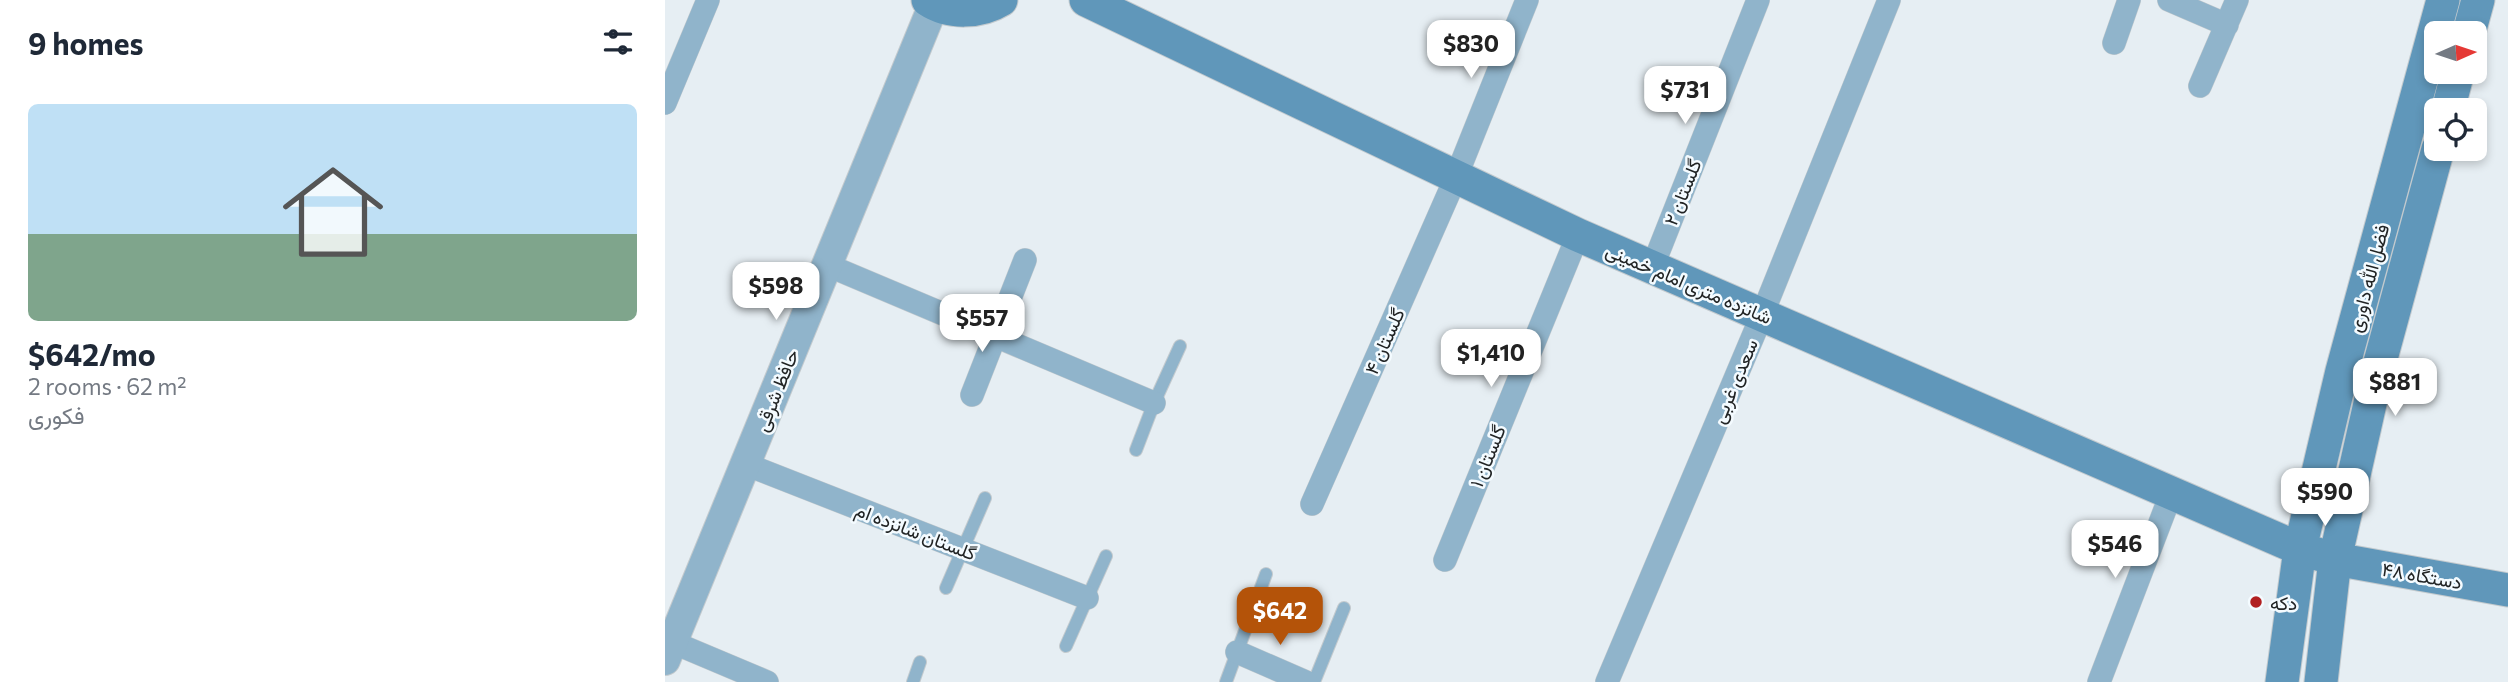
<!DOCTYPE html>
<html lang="en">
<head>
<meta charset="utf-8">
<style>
  body { margin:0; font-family:Commissioner,Vazirmatn,sans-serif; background:#f2f2f3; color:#1f2937; height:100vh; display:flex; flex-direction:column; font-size:26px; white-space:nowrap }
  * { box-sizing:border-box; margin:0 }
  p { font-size:23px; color:#747a83 }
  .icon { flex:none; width:38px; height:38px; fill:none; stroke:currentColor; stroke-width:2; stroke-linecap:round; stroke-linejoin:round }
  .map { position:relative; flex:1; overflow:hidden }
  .details { display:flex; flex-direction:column; background:#fff; width:665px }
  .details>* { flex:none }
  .needle { width:46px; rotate:87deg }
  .buttons { position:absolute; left:1759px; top:21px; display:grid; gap:14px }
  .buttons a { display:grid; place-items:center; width:63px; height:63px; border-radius:10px; background:#fff; box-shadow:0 4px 10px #0003; font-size:35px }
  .price { position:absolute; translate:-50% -60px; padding:0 16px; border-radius:14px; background:#fff; color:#222; font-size:23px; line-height:46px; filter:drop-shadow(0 2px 4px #0008) }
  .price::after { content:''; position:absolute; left:50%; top:42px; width:21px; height:16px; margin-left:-10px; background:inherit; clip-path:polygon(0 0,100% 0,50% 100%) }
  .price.current { background:#b45309; color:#fff }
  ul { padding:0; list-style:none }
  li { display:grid; align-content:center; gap:14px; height:371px; padding:0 28px }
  li span { display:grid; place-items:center; height:217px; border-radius:10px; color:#555 }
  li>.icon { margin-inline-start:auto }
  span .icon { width:126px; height:126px; fill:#fffc; stroke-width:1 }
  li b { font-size:30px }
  h2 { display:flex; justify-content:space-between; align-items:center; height:84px; padding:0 28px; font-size:30px }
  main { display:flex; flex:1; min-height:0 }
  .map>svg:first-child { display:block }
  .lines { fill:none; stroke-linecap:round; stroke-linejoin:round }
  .service-casing { stroke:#c3cace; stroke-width:14 }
  .minor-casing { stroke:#c3cace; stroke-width:24 }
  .tertiary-casing { stroke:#c3cace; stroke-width:32 }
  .secondary-casing { stroke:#c3cace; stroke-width:35 }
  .service { stroke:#90b4cb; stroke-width:12 }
  .minor { stroke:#90b4cb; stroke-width:23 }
  .tertiary { stroke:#90b4cb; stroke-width:30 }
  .secondary { stroke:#6097ba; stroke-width:33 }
  .poi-dot { fill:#b12021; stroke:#f4fbff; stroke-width:2.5 }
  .labels { text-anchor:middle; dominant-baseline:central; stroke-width:5; stroke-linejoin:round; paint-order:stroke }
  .street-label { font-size:19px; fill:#212425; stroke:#f4fbff }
  .poi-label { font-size:19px; fill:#212425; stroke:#f4fbff; text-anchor:start }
</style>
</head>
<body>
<main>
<section class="details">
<h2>9 homes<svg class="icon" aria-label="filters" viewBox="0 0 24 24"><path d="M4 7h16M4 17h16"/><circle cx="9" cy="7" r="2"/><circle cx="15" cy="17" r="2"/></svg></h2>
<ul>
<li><span style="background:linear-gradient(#bfe0f5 60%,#7fa58c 0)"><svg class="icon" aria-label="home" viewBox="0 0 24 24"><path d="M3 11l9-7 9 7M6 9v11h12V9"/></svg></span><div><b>$642/mo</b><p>2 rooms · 62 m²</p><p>فکوری</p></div></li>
</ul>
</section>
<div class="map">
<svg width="1843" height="682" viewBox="0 0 1843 682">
  <rect width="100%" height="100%" fill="#e6eef3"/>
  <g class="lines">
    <g class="service-casing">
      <path id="service" d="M471,450L489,403L515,346
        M281,588L320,498
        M401,646L441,556
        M248,682L255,662
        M561,682L601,574
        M649,682L679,608"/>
    </g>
    <g class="minor-casing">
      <path id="minor" d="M1504,0L1562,25
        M1449,43L1464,0
        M1535,86L1572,0
        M0,103L43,0
        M162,265L489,403
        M987,268L1093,0
        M307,395L360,260
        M80,464L422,598
        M647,504L791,177L862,0
        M780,560L913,235
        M7,642L102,682
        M572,652L641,682
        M942,682L1097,315L1224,0
        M1434,682L1506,494"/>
    </g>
    <g class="tertiary-casing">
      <path id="tertiary" d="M0,660L269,4"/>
    </g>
    <g class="secondary-casing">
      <path id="secondary" d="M263,0C284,14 315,13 336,0
        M421,0L913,235L1635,549L1670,559L1843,590
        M1804,33L1813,0
        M1783,110L1793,72
        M1617,682L1635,549L1677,371L1778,0
        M1656,682L1670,559L1711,377L1773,149"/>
    </g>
    <use href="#service" class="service"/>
    <use href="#minor" class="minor"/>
    <use href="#tertiary" class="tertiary"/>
    <use href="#secondary" class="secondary"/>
  </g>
  <circle class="poi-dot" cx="1591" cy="602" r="7"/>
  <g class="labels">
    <g class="street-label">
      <text transform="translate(1017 192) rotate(-68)">گلستان ۲</text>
      <text transform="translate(1703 278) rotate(-75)">فضل الله داوری</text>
      <text transform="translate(1024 283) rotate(23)">شانزده متری امام خمینی</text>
      <text transform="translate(719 341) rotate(-66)">گلستان ۴</text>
      <text transform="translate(1069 381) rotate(-67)">سعدی غربی</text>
      <text transform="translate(111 390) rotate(-68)">حافظ شرقی</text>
      <text transform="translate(822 456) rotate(-68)">گلستان ۱</text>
      <text transform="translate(251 531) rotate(21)">گلستان شانزده ام</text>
      <text transform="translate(1757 575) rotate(10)">۴۸ دستگاه</text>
    </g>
    <g class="poi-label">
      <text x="1605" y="602">دکه</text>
    </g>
  </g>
</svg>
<div class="buttons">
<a><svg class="needle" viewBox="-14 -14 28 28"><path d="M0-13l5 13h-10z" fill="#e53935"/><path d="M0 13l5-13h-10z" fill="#747a83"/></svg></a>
<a><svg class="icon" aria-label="locate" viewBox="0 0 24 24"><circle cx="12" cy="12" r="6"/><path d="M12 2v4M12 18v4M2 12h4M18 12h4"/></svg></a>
</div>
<b class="price" style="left:806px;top:80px">$830</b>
<b class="price" style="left:1020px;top:126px">$731</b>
<b class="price" style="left:111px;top:322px">$598</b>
<b class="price" style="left:317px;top:354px">$557</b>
<b class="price" style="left:826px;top:389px">$1,410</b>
<b class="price" style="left:1730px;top:418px">$881</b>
<b class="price" style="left:1660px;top:528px">$590</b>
<b class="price" style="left:1450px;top:580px">$546</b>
<b class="price current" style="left:615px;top:647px">$642</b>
</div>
</main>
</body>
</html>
